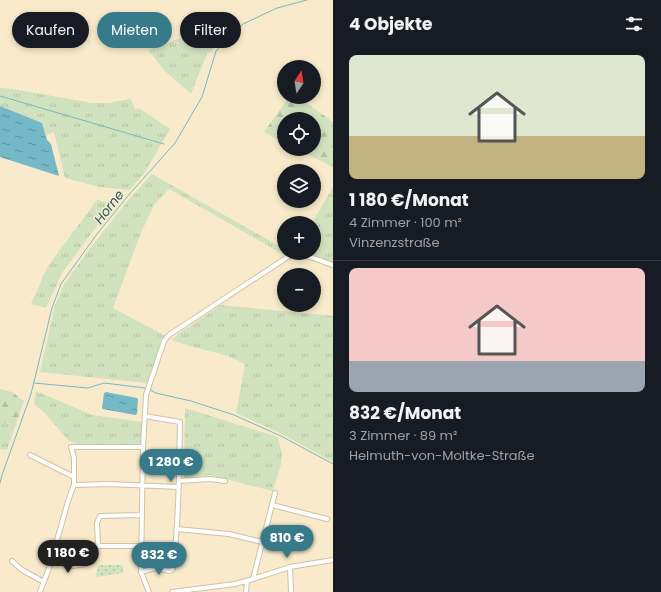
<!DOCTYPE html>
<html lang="de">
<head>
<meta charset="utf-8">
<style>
  body { margin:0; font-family:Poppins,sans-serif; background:#242831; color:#f1f3f6; height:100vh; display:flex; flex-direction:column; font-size:15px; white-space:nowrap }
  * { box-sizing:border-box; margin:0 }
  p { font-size:13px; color:#9ea1a6 }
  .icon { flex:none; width:22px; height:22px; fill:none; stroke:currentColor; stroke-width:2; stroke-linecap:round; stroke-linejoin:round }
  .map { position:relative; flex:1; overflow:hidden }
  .panel { display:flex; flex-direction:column; background:#171b24; width:328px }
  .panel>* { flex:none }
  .hud { position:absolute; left:12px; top:12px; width:261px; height:36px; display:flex; gap:8px }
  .needle { width:26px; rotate:12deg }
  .buttons { position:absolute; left:277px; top:60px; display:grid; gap:8px }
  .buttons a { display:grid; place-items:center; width:44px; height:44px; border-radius:50%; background:#171b24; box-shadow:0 2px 6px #0003; font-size:20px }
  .price { position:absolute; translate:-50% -34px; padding:0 9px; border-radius:14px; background:#377a8a; color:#fff; font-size:13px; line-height:26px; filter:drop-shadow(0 1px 2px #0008) }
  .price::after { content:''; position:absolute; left:50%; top:24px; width:12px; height:9px; margin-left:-6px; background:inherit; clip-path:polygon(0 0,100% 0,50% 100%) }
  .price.on { background:#222; color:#fff }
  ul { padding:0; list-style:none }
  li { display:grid; align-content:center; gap:8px; height:212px; padding:0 16px }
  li+li { border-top:1px solid #363941 }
  li span { display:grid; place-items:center; height:124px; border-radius:8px; color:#555 }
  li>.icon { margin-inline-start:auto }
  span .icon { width:72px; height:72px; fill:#fffc; stroke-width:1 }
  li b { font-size:17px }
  h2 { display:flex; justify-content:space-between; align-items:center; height:48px; padding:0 16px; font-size:17px }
  .chip { padding:0 14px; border-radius:18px; background:#171b24; box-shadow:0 2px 6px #0003; font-size:14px; line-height:36px }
  .chip.on { background:#377a8a; color:#fff }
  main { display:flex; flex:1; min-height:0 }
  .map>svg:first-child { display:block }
  .grass { fill:url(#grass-tufts) }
  .forest { fill:url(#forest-firs) }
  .park { fill:url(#park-dots) }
  .water { fill:url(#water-ripples) }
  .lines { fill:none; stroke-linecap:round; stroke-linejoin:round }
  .stream { stroke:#75b8c7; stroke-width:1 }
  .street-casing { stroke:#d0c3a4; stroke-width:6 }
  .street { stroke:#fff; stroke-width:4 }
  .labels { text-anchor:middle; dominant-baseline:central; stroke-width:3; stroke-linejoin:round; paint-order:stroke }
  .water-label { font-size:13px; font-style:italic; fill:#225a66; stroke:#f8eaca }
</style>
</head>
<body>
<main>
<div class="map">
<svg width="333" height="592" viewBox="0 0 333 592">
  <defs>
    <pattern id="grass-tufts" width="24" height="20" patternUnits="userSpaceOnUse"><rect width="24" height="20" fill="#d1e2bf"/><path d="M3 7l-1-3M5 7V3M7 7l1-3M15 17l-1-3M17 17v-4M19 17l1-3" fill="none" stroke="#b3c2a3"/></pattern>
    <pattern id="forest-firs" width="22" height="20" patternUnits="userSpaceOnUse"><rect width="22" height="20" fill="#d1e2bf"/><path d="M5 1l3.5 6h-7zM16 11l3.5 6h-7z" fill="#b3c2a3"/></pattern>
    <pattern id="park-dots" width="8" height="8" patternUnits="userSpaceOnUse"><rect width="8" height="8" fill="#d1e2bf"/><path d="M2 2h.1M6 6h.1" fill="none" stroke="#b3c2a3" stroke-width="1.8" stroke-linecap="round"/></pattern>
    <pattern id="water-ripples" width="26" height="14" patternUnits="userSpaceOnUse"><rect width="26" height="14" fill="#75b8c7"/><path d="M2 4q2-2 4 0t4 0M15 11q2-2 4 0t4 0" fill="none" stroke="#6095a1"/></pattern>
  </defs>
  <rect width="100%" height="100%" fill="#f8eaca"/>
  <path class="grass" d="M221,31L220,43L207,54L191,94L165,71L148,50L183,37Z
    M0,88L13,89L92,103H108L131,99L135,110L139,108L170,129L145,172L130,190L100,187L65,178L54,132L46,135L42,123L0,106Z
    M152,174L284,249V253H287L286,256L169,189L154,205L140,235L113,308L165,336L147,383L40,372L55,306L64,284L92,246L129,199Z
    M333,187V264L300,253H294H314V223H312Z
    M97,200L113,204L62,273L46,308L31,304L48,266Z
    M221,305L333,316V462L282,434L236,413L245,364C223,351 196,350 172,340L177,335Z
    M36,391L92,415L143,422L142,447L82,445L69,441L45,413L34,404Z
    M185,408L278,437L282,454L281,464L273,491L210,475L184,478Z
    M0,421L16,424L7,450L0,449Z"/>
  <path class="forest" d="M289,97H298L333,122V167L297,149H314V119H284V143L264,132Z
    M0,389L12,392L24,401L16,424L0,421Z"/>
  <path class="park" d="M98,565H123V573L96,577Z"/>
  <path class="water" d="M0,106L42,123L47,140L51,144L59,176L0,157Z
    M106,392L137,398L138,399L137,414L135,415L103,409L102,408L104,393Z"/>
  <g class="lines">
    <path class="stream" d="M0,96L164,144
      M34,383L88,388L104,383L145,388
      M150,390L156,393L191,401L234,415L281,436L333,464
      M0,483L2,475L31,394L52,308L61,284L97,234L127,197L175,143L202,97L216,51L243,24L277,8L307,0"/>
    <g class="street-casing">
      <path id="street" d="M30,455L74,477
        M179,481L210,479L225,481
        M74,485V458L71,447H143
        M272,505L327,519
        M177,529L229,534L262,542
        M98,545L97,523L100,516L142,515
        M87,546H142
        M52,560L71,566L86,564
        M12,561L22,570L44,582
        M290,567L291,592
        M141,572L156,568L169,571L172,570L173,568C179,519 179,471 180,422L145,416
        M253,579L275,493
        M40,592L49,568L69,498L74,485L108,484L179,487
        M149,592L141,572L143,447L146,395L164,341L169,335L289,256C304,252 320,261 333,265
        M172,592L235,584L253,579L290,567L333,560
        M246,592L247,581"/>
    </g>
    <use href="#street" class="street"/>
  </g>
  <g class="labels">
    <g class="water-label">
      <text transform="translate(109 207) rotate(-52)">Horne</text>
    </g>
  </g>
</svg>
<div class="buttons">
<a><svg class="needle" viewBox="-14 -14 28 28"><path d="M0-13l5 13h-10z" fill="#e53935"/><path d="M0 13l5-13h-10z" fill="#9ea1a6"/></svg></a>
<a><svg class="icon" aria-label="locate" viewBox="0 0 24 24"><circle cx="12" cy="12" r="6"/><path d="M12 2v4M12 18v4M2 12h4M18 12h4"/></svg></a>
<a><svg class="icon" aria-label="layers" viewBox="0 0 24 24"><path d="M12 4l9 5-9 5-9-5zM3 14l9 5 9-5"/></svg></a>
<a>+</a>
<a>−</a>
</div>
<b class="price" style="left:171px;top:483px">1 280 €</b>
<b class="price" style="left:287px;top:559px">810 €</b>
<b class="price on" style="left:68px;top:574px">1 180 €</b>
<b class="price" style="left:159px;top:576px">832 €</b>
<div class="hud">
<a class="chip">Kaufen</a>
<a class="chip on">Mieten</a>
<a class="chip">Filter</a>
</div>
</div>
<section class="panel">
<h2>4 Objekte<svg class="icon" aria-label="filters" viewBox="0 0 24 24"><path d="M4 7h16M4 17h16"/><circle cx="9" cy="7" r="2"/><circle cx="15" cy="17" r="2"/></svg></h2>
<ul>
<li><span style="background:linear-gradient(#dfe7d0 65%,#c2b280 0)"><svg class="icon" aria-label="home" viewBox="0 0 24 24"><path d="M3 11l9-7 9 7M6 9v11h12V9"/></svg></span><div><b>1 180 €/Monat</b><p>4 Zimmer · 100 m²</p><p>Vinzenzstraße</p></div></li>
<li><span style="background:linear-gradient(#f6c9c9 75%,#9aa5b1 0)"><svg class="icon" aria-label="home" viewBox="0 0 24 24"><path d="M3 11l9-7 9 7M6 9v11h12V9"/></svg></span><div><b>832 €/Monat</b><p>3 Zimmer · 89 m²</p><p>Helmuth-von-Moltke-Straße</p></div></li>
</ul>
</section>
</main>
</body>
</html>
